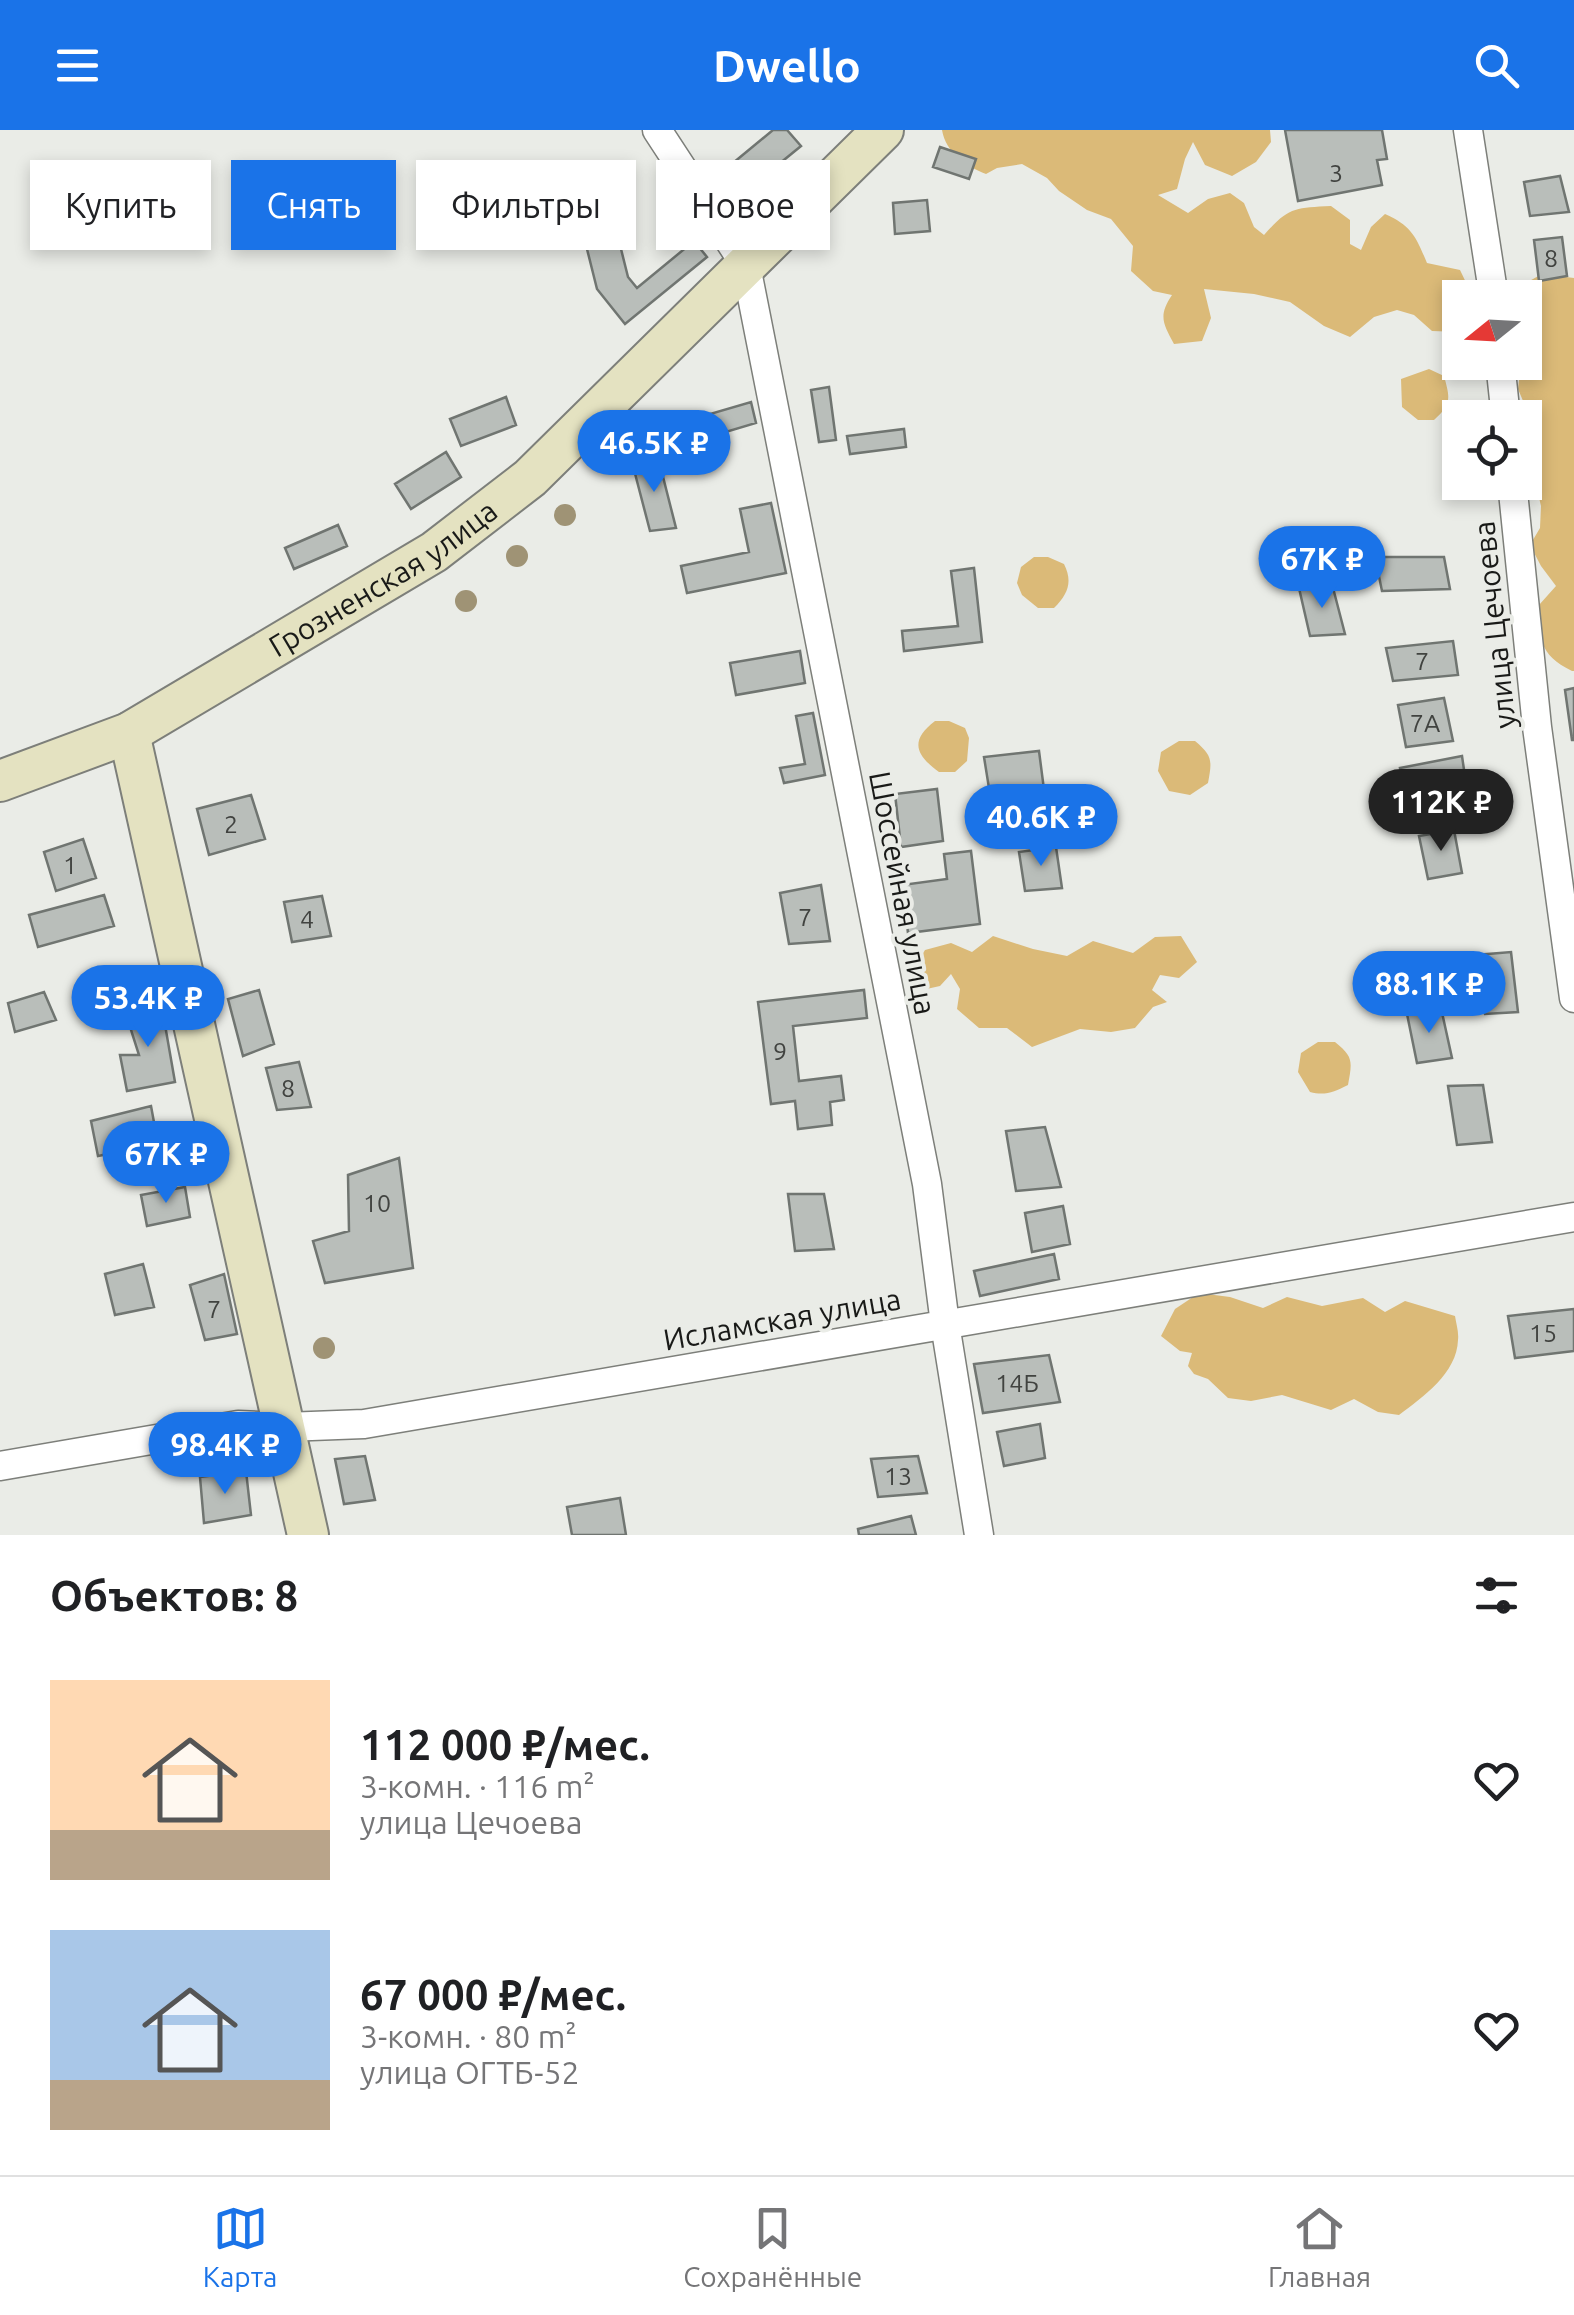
<!DOCTYPE html>
<html lang="ru">
<head>
<meta charset="utf-8">
<style>
  body { margin:0; font-family:Ubuntu,sans-serif; background:#f2f2f2; color:#202124; height:100vh; display:flex; flex-direction:column; font-size:38px; white-space:nowrap }
  * { box-sizing:border-box; margin:0 }
  p { font-size:32px; color:#757577 }
  .icon { flex:none; width:55px; height:55px; fill:none; stroke:currentColor; stroke-width:2; stroke-linecap:round; stroke-linejoin:round }
  .map { position:relative; height:1405px; overflow:hidden }
  .drawer { display:flex; flex-direction:column; background:#fff; flex:1 }
  .drawer>* { flex:none }
  .guide { position:absolute; left:30px; top:30px; width:1000px; height:90px; display:flex; gap:20px }
  .needle { width:65px; rotate:252deg }
  .controls { position:absolute; left:1442px; top:150px; display:grid; gap:20px }
  .controls a { display:grid; place-items:center; width:100px; height:100px; border-radius:0px; background:#fff; box-shadow:0 5px 15px #0003; font-size:50px }
  .price { position:absolute; translate:-50% -85px; padding:0 22px; border-radius:35px; background:#1a73e8; color:#fff; font-size:32px; line-height:65px; filter:drop-shadow(0 2px 5px #0008) }
  .price::after { content:''; position:absolute; left:50%; top:60px; width:30px; height:22px; margin-left:-15px; background:inherit; clip-path:polygon(0 0,100% 0,50% 100%) }
  .price.on { background:#222; color:#fff }
  ul { padding:0; list-style:none }
  li { display:flex; align-items:center; gap:30px; height:250px; padding:0 50px }
  li span { display:grid; place-items:center; flex:none; width:280px; height:200px; border-radius:0px; color:#555 }
  li>.icon { margin-inline-start:auto }
  span .icon { width:120px; height:120px; fill:#fffc; stroke-width:1 }
  li b { font-size:42px }
  h2 { display:flex; justify-content:space-between; align-items:center; height:120px; padding:0 50px; font-size:42px }
  .chip { padding:0 35px; border-radius:0px; background:#fff; box-shadow:0 5px 15px #0003; font-size:35px; line-height:90px }
  .chip.on { background:#1a73e8; color:#fff }
  header { display:flex; justify-content:space-between; align-items:center; height:130px; padding:0 50px; background:#1a73e8; color:#fff; font-size:45px; font-weight:600 }
  .menu { display:flex; justify-content:space-around; align-items:center; height:140px; border-top:2px solid #e0e0e0; background:#fff; font-size:28px; color:#757577 }
  .menu a { display:grid; justify-items:center; gap:5px }
  .menu .on { color:#1a73e8 }
  .map>svg:first-child { display:block }
  .green { fill:#dbba78 }
  .building { fill:#b9beba; stroke:#707571; stroke-width:2.5 }
  .lines { fill:none; stroke-linecap:round; stroke-linejoin:round }
  .street-casing { stroke:#7d7f7a; stroke-width:31 }
  .secondary-casing { stroke:#7d7f7a; stroke-width:44 }
  .street { stroke:#fff; stroke-width:28 }
  .secondary { stroke:#e4e2c1; stroke-width:40 }
  .tree { fill:#9f9375 }
  .labels { text-anchor:middle; dominant-baseline:central; stroke-width:8; stroke-linejoin:round; paint-order:stroke }
  .number-label { font-size:25px; fill:#414340 }
  .street-label { font-size:30px; fill:#191a18; stroke:#eaece7 }
</style>
</head>
<body>
<header><svg class="icon" aria-label="menu" viewBox="0 0 24 24"><path d="M4 6h16M4 12h16M4 18h16"/></svg>Dwello<svg class="icon" aria-label="search" viewBox="0 0 24 24"><circle cx="10" cy="10" r="6"/><path d="M15 15l6 6"/></svg></header>
<div class="map">
<svg width="1574" height="1405" viewBox="0 0 1574 1405">
  <rect width="100%" height="100%" fill="#eaece7"/>
  <path class="green" d="M942,0H1270L1271,12L1256,32L1232,46L1205,35L1193,12L1185,29L1177,59L1158,65L1188,83L1208,69L1230,63L1244,73L1254,97L1264,105C1289,77 1294,78 1331,76L1350,90V114L1361,120L1371,97L1385,84C1412,96 1416,107 1427,133L1460,140L1473,167L1460,168V202L1432,201L1414,185L1397,180L1374,187L1350,207L1324,196L1290,172L1254,164L1204,159L1211,188L1202,211L1174,214C1163,193 1158,186 1172,165L1153,161L1131,141L1133,116L1111,89L1087,80L1059,61L1047,48L1022,34L997,38L986,44C966,36 946,23 942,0Z
    M1542,144L1574,148V541H1572C1538,524 1540,509 1539,475L1556,456L1541,436L1530,415L1540,398L1541,376L1528,322L1531,290L1518,259L1521,233L1525,232V168H1511L1524,154Z
    M1429,239L1444,246C1450,268 1452,274 1434,290H1418L1402,277L1401,249Z
    M1034,427H1048L1064,434C1073,452 1068,464 1054,478H1038L1022,465L1017,453L1021,437Z
    M935,591H949L965,598L969,608L967,631L955,642H939C916,625 909,611 935,591Z
    M1179,611H1195C1213,626 1212,631 1208,653L1190,665L1169,661L1158,641L1161,622Z
    M993,806L1033,819L1067,826L1093,811L1133,823L1155,807L1181,806L1197,832L1179,848L1160,845L1152,860L1167,872L1153,877L1135,898L1111,902L1080,899L1032,917L1007,898H979L957,879L960,859L951,844L940,856L922,860L909,846L925,820L951,813L972,822Z
    M1318,912H1335C1354,927 1352,932 1348,955C1334,962 1325,966 1310,962L1298,942L1301,923Z
    M1199,1163L1230,1167L1263,1178L1287,1167L1322,1176L1363,1168L1385,1182L1405,1171L1455,1186C1456,1193 1459,1202 1458,1210C1457,1243 1423,1267 1399,1285L1378,1282L1354,1269L1331,1280L1282,1265L1251,1271L1228,1268L1208,1249L1194,1244L1188,1236L1192,1223L1180,1221L1161,1206L1175,1179Z"/>
  <path class="building" d="M773,0H787L801,16L746,61L727,38Z
    M1285,0H1382L1387,29L1377,30L1382,55L1298,71Z
    M940,17L976,29L969,49L933,37Z
    M1560,46L1569,82L1530,86L1524,52Z
    M586,62L594,87L577,92L569,67Z
    M927,70L930,101L895,104L893,73Z
    M614,91L628,147L637,158L694,111L707,127L625,194L597,159L582,99Z
    M1562,107L1567,146L1539,151L1534,110Z
    M829,257L836,310L819,312L811,260Z
    M506,267L516,295L461,316L450,289Z
    M751,272L756,293L709,307L703,286Z
    M904,299L906,317L850,324L847,306Z
    M446,322L461,347L411,379L395,354Z
    M659,331L676,398L650,401L632,332Z
    M771,373L786,443L687,463L681,436L749,422L740,379Z
    M338,395L347,416L294,439L285,418Z
    M1375,427H1444L1450,459L1382,461Z
    M974,438L982,512L904,521L902,501L958,496L951,441Z
    M1332,454L1345,504L1310,506L1299,458Z
    M1453,511L1458,545L1393,551L1386,518Z
    M800,521L805,553L736,565L730,533Z
    M1574,558V610H1572L1565,560Z
    M1444,568L1453,611L1406,617L1398,575Z
    M813,583L825,645L784,653L780,638L805,634L796,586Z
    M1039,621L1046,675L993,683L984,627Z
    M1462,626L1469,674L1410,686L1400,638Z
    M937,659L943,711L901,717L895,664Z
    M251,665L265,709L209,725L197,679Z
    M1454,700L1462,743L1428,749L1419,706Z
    M83,709L96,748L56,761L44,722Z
    M1056,717L1062,758L1025,761L1019,722Z
    M971,721L980,794L908,803L902,755L947,749L944,724Z
    M821,755L830,811L789,814L780,763Z
    M104,765L114,796L38,817L29,785Z
    M322,766L331,806L292,812L284,772Z
    M1511,822L1518,882L1485,884L1476,825Z
    M259,860L274,914L243,926L228,869Z
    M864,860L867,888L793,896L799,951L841,946L844,970L830,972L832,995L798,999L795,971L771,974L758,872Z
    M44,862L56,890L15,902L8,873Z
    M161,872L175,952L127,961L120,925H139L125,881Z
    M1441,878L1452,928L1417,933L1407,884Z
    M299,932L311,977L277,980L266,938Z
    M1483,955L1492,1012L1457,1015L1448,956Z
    M151,976L158,1014L98,1026L91,991Z
    M1045,997L1061,1057L1016,1061L1006,1001Z
    M399,1028L413,1138L325,1153L313,1111L349,1101L348,1045Z
    M185,1057L190,1087L147,1096L141,1065Z
    M788,1064H824L834,1119L795,1121Z
    M1063,1076L1070,1114L1032,1122L1025,1083Z
    M1054,1124L1059,1149L980,1166L974,1141Z
    M143,1134L154,1177L115,1185L105,1144Z
    M224,1144L237,1204L205,1210L190,1155Z
    M1574,1179V1221L1515,1228L1508,1186Z
    M1049,1225L1060,1272L983,1283L974,1234Z
    M1040,1294L1045,1328L1004,1336L997,1302Z
    M365,1326L375,1370L344,1374L335,1329Z
    M918,1326L927,1363L878,1367L871,1329Z
    M246,1341L251,1385L204,1393L200,1347Z
    M620,1368L626,1405H572L567,1377Z
    M911,1386L916,1405H859L858,1399Z"/>
  <g class="lines">
    <g class="street-casing">
      <path id="street" d="M657,0L746,136L927,1054L945,1194L979,1405
        M1468,0L1494,168
        M1500,232L1506,288
        M1512,352L1537,597L1574,868
        M0,1336L238,1295L285,1297L364,1294L1574,1087"/>
    </g>
    <g class="secondary-casing">
      <g id="secondary">
        <path d="M129,603L308,1405"/>
        <path id="s1" d="M0,651L129,603L434,422L530,348L883,0"/>
      </g>
    </g>
    <use href="#street" class="street"/>
    <use href="#secondary" class="secondary"/>
  </g>
  <g class="tree">
    <circle cx="565" cy="385" r="11"/>
    <circle cx="517" cy="426" r="11"/>
    <circle cx="466" cy="471" r="11"/>
    <circle cx="324" cy="1218" r="11"/>
  </g>
  <g class="labels">
    <g class="number-label">
      <text x="1336" y="43">3</text>
      <text x="1551" y="128">8</text>
      <text x="1422" y="531">7</text>
      <text x="1425" y="593">7А</text>
      <text x="231" y="694">2</text>
      <text x="70" y="735">1</text>
      <text x="805" y="787">7</text>
      <text x="307" y="789">4</text>
      <text x="780" y="921">9</text>
      <text x="288" y="958">8</text>
      <text x="377" y="1073">10</text>
      <text x="214" y="1179">7</text>
      <text x="1543" y="1203">15</text>
      <text x="1017" y="1253">14Б</text>
      <text x="898" y="1346">13</text>
    </g>
    <g class="street-label">
      <text stroke="none"><textPath href="#s1" startOffset="435">Грозненская улица</textPath></text>
      <text transform="translate(1494 495) rotate(-96)">улица Цечоева</text>
      <text transform="translate(903 763) rotate(79)">Шоссейная улица</text>
      <text transform="translate(782 1189) rotate(-10)">Исламская улица</text>
    </g>
  </g>
</svg>
<div class="controls">
<a><svg class="needle" viewBox="-14 -14 28 28"><path d="M0-13l5 13h-10z" fill="#e53935"/><path d="M0 13l5-13h-10z" fill="#757577"/></svg></a>
<a><svg class="icon" aria-label="locate" viewBox="0 0 24 24"><circle cx="12" cy="12" r="6"/><path d="M12 2v4M12 18v4M2 12h4M18 12h4"/></svg></a>
</div>
<b class="price" style="left:654px;top:365px">46.5K ₽</b>
<b class="price" style="left:1322px;top:481px">67K ₽</b>
<b class="price on" style="left:1441px;top:724px">112K ₽</b>
<b class="price" style="left:1041px;top:739px">40.6K ₽</b>
<b class="price" style="left:1429px;top:906px">88.1K ₽</b>
<b class="price" style="left:148px;top:920px">53.4K ₽</b>
<b class="price" style="left:166px;top:1076px">67K ₽</b>
<b class="price" style="left:225px;top:1367px">98.4K ₽</b>
<div class="guide">
<a class="chip">Купить</a>
<a class="chip on">Снять</a>
<a class="chip">Фильтры</a>
<a class="chip">Новое</a>
</div>
</div>
<section class="drawer">
<h2>Объектов: 8<svg class="icon" aria-label="filters" viewBox="0 0 24 24"><path d="M4 7h16M4 17h16"/><circle cx="9" cy="7" r="2"/><circle cx="15" cy="17" r="2"/></svg></h2>
<ul>
<li><span style="background:linear-gradient(#ffd9b3 75%,#b9a48a 0)"><svg class="icon" aria-label="home" viewBox="0 0 24 24"><path d="M3 11l9-7 9 7M6 9v11h12V9"/></svg></span><div><b>112 000 ₽/мес.</b><p>3-комн. · 116 m²</p><p>улица Цечоева</p></div><svg class="icon" aria-label="heart" viewBox="0 0 24 24"><path d="M12 20l-8-8c-3-5 5-10 8-4 3-6 11-1 8 4z"/></svg></li>
<li><span style="background:linear-gradient(#a9c7e8 75%,#b9a48a 0)"><svg class="icon" aria-label="home" viewBox="0 0 24 24"><path d="M3 11l9-7 9 7M6 9v11h12V9"/></svg></span><div><b>67 000 ₽/мес.</b><p>3-комн. · 80 m²</p><p>улица ОГТБ-52</p></div><svg class="icon" aria-label="heart" viewBox="0 0 24 24"><path d="M12 20l-8-8c-3-5 5-10 8-4 3-6 11-1 8 4z"/></svg></li>
</ul>
</section>
<nav class="menu">
<a class="on"><svg class="icon" aria-label="map" viewBox="0 0 24 24"><path d="M3 6l6-2 6 2 6-2v14l-6 2-6-2-6 2zM9 4v14M15 6v14"/></svg>Карта</a>
<a><svg class="icon" aria-label="saved" viewBox="0 0 24 24"><path d="M7 4h10v16l-5-4-5 4z"/></svg>Сохранённые</a>
<a><svg class="icon" aria-label="home" viewBox="0 0 24 24"><path d="M3 11l9-7 9 7M6 9v11h12V9"/></svg>Главная</a>
</nav>
</body>
</html>
